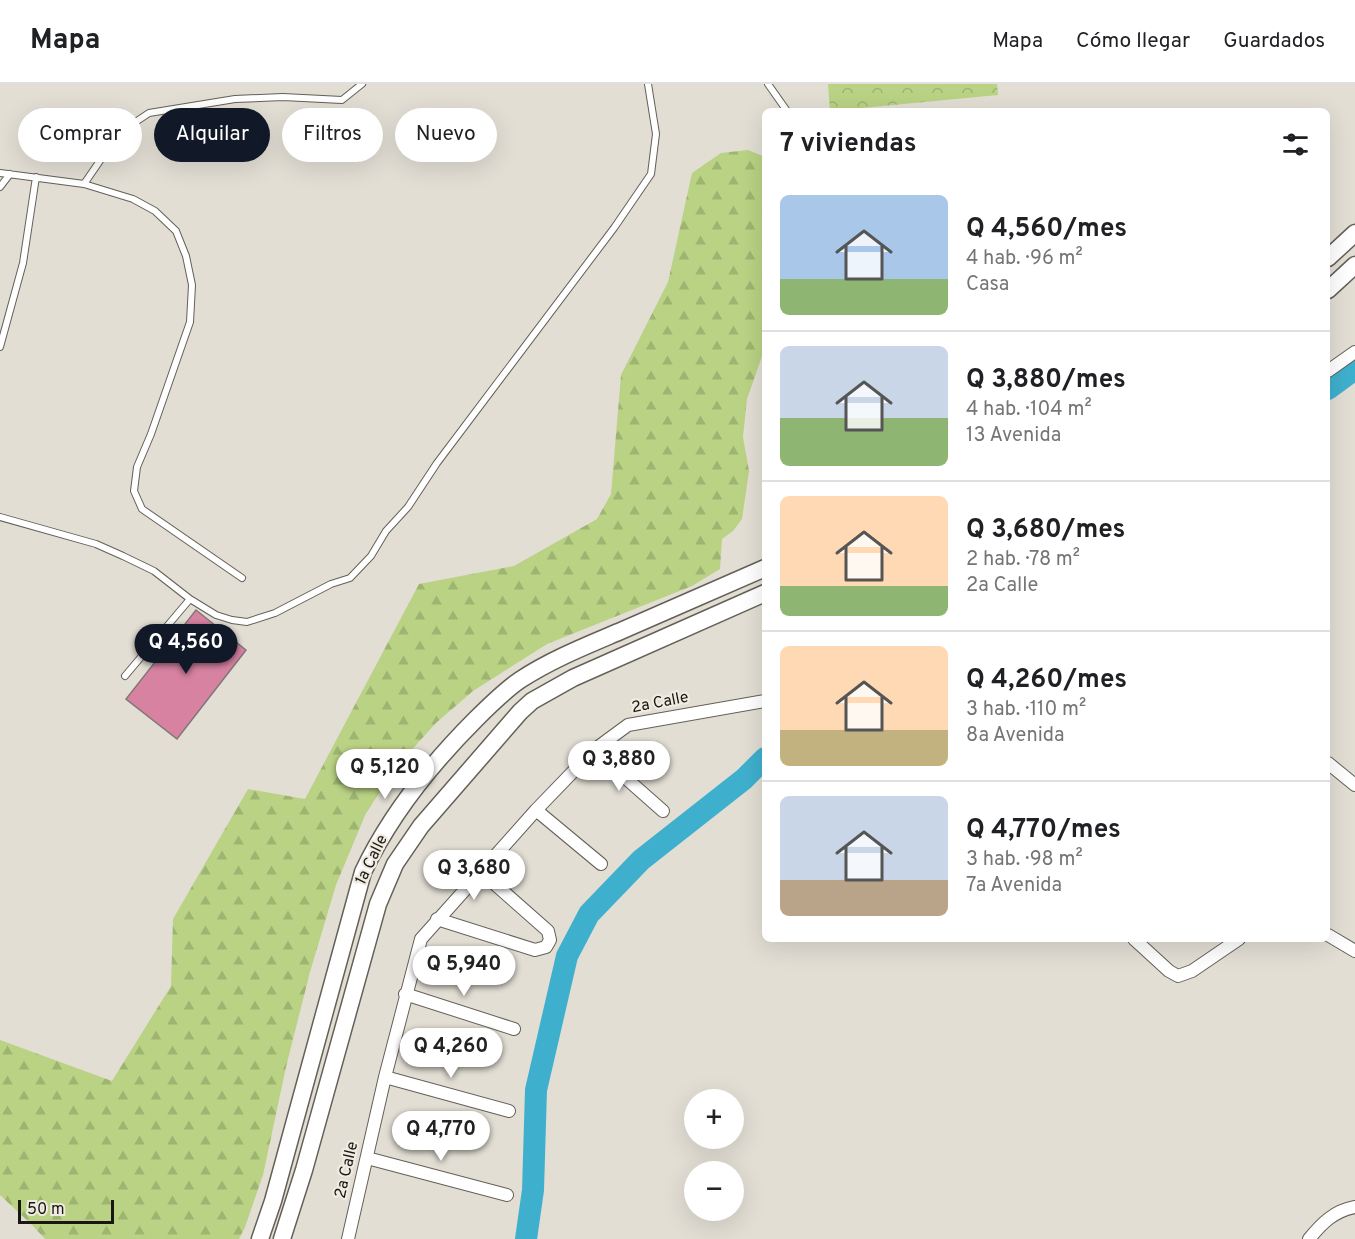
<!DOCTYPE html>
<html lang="es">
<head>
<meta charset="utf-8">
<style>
  body { margin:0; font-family:Overpass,sans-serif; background:#f6f6f6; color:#202124; height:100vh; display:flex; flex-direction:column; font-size:22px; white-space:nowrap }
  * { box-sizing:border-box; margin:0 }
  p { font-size:20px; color:#757577 }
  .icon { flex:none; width:33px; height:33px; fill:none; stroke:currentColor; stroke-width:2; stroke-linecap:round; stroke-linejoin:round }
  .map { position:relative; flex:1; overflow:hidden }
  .sheet { position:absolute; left:762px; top:24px; width:568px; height:834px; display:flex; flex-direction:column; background:#fff; border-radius:9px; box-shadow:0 6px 24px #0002 }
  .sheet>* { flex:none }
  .guide { position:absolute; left:18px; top:24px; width:570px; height:54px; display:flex; gap:12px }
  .controls { position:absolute; left:684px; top:1005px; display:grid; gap:12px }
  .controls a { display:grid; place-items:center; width:60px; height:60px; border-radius:50%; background:#fff; box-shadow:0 6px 24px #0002; font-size:30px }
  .scale { position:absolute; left:18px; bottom:15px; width:96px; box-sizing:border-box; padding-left:6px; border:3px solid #191714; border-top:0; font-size:16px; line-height:21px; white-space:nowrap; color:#191714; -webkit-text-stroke:4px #f0ebe1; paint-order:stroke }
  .price { position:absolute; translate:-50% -51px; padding:0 14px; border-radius:21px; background:#fff; color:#222; font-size:20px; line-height:39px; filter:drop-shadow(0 2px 3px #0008) }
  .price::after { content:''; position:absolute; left:50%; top:36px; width:18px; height:14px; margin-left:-9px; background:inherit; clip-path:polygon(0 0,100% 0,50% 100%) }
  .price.on { background:#111827; color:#fff }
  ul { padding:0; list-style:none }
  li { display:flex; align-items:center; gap:18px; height:150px; padding:0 18px }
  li+li { border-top:2px solid #e0e0e0 }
  li span { display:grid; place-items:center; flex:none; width:168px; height:120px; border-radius:9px; color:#555 }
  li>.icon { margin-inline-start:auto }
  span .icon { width:72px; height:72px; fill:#fffc; stroke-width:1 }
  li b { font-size:26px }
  h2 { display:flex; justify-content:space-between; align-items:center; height:72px; padding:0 18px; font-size:26px }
  .chip { padding:0 21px; border-radius:27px; background:#fff; box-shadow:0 6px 24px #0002; font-size:21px; line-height:54px }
  .chip.on { background:#111827; color:#fff }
  header { display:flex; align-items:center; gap:36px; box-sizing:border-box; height:84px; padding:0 30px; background:#fff; border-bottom:2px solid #e0e0e0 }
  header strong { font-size:28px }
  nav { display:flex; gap:33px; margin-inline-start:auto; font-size:21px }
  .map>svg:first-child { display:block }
  .forest { fill:url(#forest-firs) }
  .park { fill:url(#park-crowns) }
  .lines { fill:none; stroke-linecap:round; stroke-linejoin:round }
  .river { stroke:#3eb0ce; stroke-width:22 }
  .building { fill:#d682a0; stroke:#817679; stroke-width:1.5 }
  .lane-casing { stroke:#646058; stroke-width:8 }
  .street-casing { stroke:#646058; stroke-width:14 }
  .secondary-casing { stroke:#646058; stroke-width:19 }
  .lane { stroke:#fff; stroke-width:6 }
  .street { stroke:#fff; stroke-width:12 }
  .secondary { stroke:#fff; stroke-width:16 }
  .labels { text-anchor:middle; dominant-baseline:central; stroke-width:4.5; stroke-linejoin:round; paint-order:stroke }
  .street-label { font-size:16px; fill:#191714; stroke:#f0ebe1 }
</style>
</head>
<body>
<header>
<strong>Mapa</strong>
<nav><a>Mapa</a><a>Cómo llegar</a><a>Guardados</a></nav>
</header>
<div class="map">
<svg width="1355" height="1155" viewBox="0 0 1355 1155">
  <defs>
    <pattern id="forest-firs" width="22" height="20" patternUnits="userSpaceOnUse" patternTransform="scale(1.5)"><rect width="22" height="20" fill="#b9d284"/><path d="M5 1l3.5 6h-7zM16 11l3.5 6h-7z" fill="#9eb471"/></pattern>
    <pattern id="park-crowns" width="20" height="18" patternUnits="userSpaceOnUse" patternTransform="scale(1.5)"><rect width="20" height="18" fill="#b9d284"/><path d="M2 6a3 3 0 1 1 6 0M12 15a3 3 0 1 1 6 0" fill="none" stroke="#9eb471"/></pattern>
  </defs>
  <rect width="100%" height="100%" fill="#e2ded4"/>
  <path class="forest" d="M748,66L765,73V264L747,315L743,353L749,387L742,435L733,447L722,455L720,485L692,502L547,560L473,607L436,639L398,681L366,729L336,801L310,888L286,983L263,1091L245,1143L239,1155H45L32,1141L0,1111V956L112,997L171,902L173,835L248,705L305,715L419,500L514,482L597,435L611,410L621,291L668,198L692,89L721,69Z"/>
  <path class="park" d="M828,0H997L998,11L830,27Z"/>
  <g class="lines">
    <path class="river" d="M1328,305L1355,285
      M526,1155L533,1106L536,1006L567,872L589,830L641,776L744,695L765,674"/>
  </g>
  <path class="building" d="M196,526L246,566L177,655L126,615Z"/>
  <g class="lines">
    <g class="lane-casing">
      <path id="lane" d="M768,0L787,27
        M0,89L84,100L133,115L155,127L176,147L186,172L192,201L190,238L151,350L137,383L134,407L142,425L242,494
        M84,100L119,49L149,29L235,15L283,13L342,16L362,0
        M0,103L10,90
        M0,263L23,179L36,93
        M0,433L96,460L123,472L154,487L190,515L216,531L232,536L247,538L275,529L331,500L350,494L371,472L386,447L408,423L437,379L614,144L651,90L656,50L648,0
        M125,592L190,515"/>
    </g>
    <g class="street-casing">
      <path id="street" d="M1328,287L1355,268
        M594,666L663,727
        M1328,679L1355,701
        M536,726L601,780
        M437,835L535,866L546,863L550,856L548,847L480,787
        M1328,851L1355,867
        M1134,855L1169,887L1178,892L1192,887L1239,855
        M405,910L514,945
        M385,993L509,1027
        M367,1074L507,1111
        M348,1155L385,993L421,855L536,726L594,666L628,641L765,617
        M1309,1155C1322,1139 1334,1127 1355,1123"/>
    </g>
    <g class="secondary-casing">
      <path id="secondary" d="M1328,174L1355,149
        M1328,206L1355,181
        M260,1155L273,1117L363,788C390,731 431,680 476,635C490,621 504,607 520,596C552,575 588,561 623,546C670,525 718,505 765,484
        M282,1155L304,1086L378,820L395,780L421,742L520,628L532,617L573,594L765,509"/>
    </g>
    <use href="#lane" class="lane"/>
    <use href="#street" class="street"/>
    <use href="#secondary" class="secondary"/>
  </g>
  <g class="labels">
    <g class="street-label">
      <text transform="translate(660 619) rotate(-11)">2a Calle</text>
      <text transform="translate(372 776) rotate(-64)">1a Calle</text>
      <text transform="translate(347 1086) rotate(-77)">2a Calle</text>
    </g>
  </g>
</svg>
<div class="controls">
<a>+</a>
<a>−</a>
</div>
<div class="scale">50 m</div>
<b class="price on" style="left:186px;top:591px">Q 4,560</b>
<b class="price" style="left:619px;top:708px">Q 3,880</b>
<b class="price" style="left:385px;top:716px">Q 5,120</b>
<b class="price" style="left:474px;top:817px">Q 3,680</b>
<b class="price" style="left:464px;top:913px">Q 5,940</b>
<b class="price" style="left:451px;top:995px">Q 4,260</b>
<b class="price" style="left:441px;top:1078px">Q 4,770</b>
<div class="guide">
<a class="chip">Comprar</a>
<a class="chip on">Alquilar</a>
<a class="chip">Filtros</a>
<a class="chip">Nuevo</a>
</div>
<section class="sheet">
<h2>7 viviendas<svg class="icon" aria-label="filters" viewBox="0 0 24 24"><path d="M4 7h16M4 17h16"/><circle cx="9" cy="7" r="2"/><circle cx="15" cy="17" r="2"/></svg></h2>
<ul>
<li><span style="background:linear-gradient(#a9c7e8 70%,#8fb573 0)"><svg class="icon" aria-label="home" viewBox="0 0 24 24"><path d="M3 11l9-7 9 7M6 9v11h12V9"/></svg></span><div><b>Q 4,560/mes</b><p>4 hab. · 96 m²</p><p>Casa</p></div></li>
<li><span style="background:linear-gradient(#c9d6e8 60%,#8fb573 0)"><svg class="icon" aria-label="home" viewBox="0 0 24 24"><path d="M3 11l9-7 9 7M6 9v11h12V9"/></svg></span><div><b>Q 3,880/mes</b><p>4 hab. · 104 m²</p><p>13 Avenida</p></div></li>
<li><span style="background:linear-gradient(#ffd9b3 75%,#8fb573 0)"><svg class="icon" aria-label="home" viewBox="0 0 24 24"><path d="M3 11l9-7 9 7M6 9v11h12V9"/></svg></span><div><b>Q 3,680/mes</b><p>2 hab. · 78 m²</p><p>2a Calle</p></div></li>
<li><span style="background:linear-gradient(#ffd9b3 70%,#c2b280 0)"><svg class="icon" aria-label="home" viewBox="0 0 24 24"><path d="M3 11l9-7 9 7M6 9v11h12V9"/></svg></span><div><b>Q 4,260/mes</b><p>3 hab. · 110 m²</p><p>8a Avenida</p></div></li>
<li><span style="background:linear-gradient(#c9d6e8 70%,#b9a48a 0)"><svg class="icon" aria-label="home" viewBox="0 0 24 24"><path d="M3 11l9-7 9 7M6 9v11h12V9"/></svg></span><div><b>Q 4,770/mes</b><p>3 hab. · 98 m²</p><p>7a Avenida</p></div></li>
</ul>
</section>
</div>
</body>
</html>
